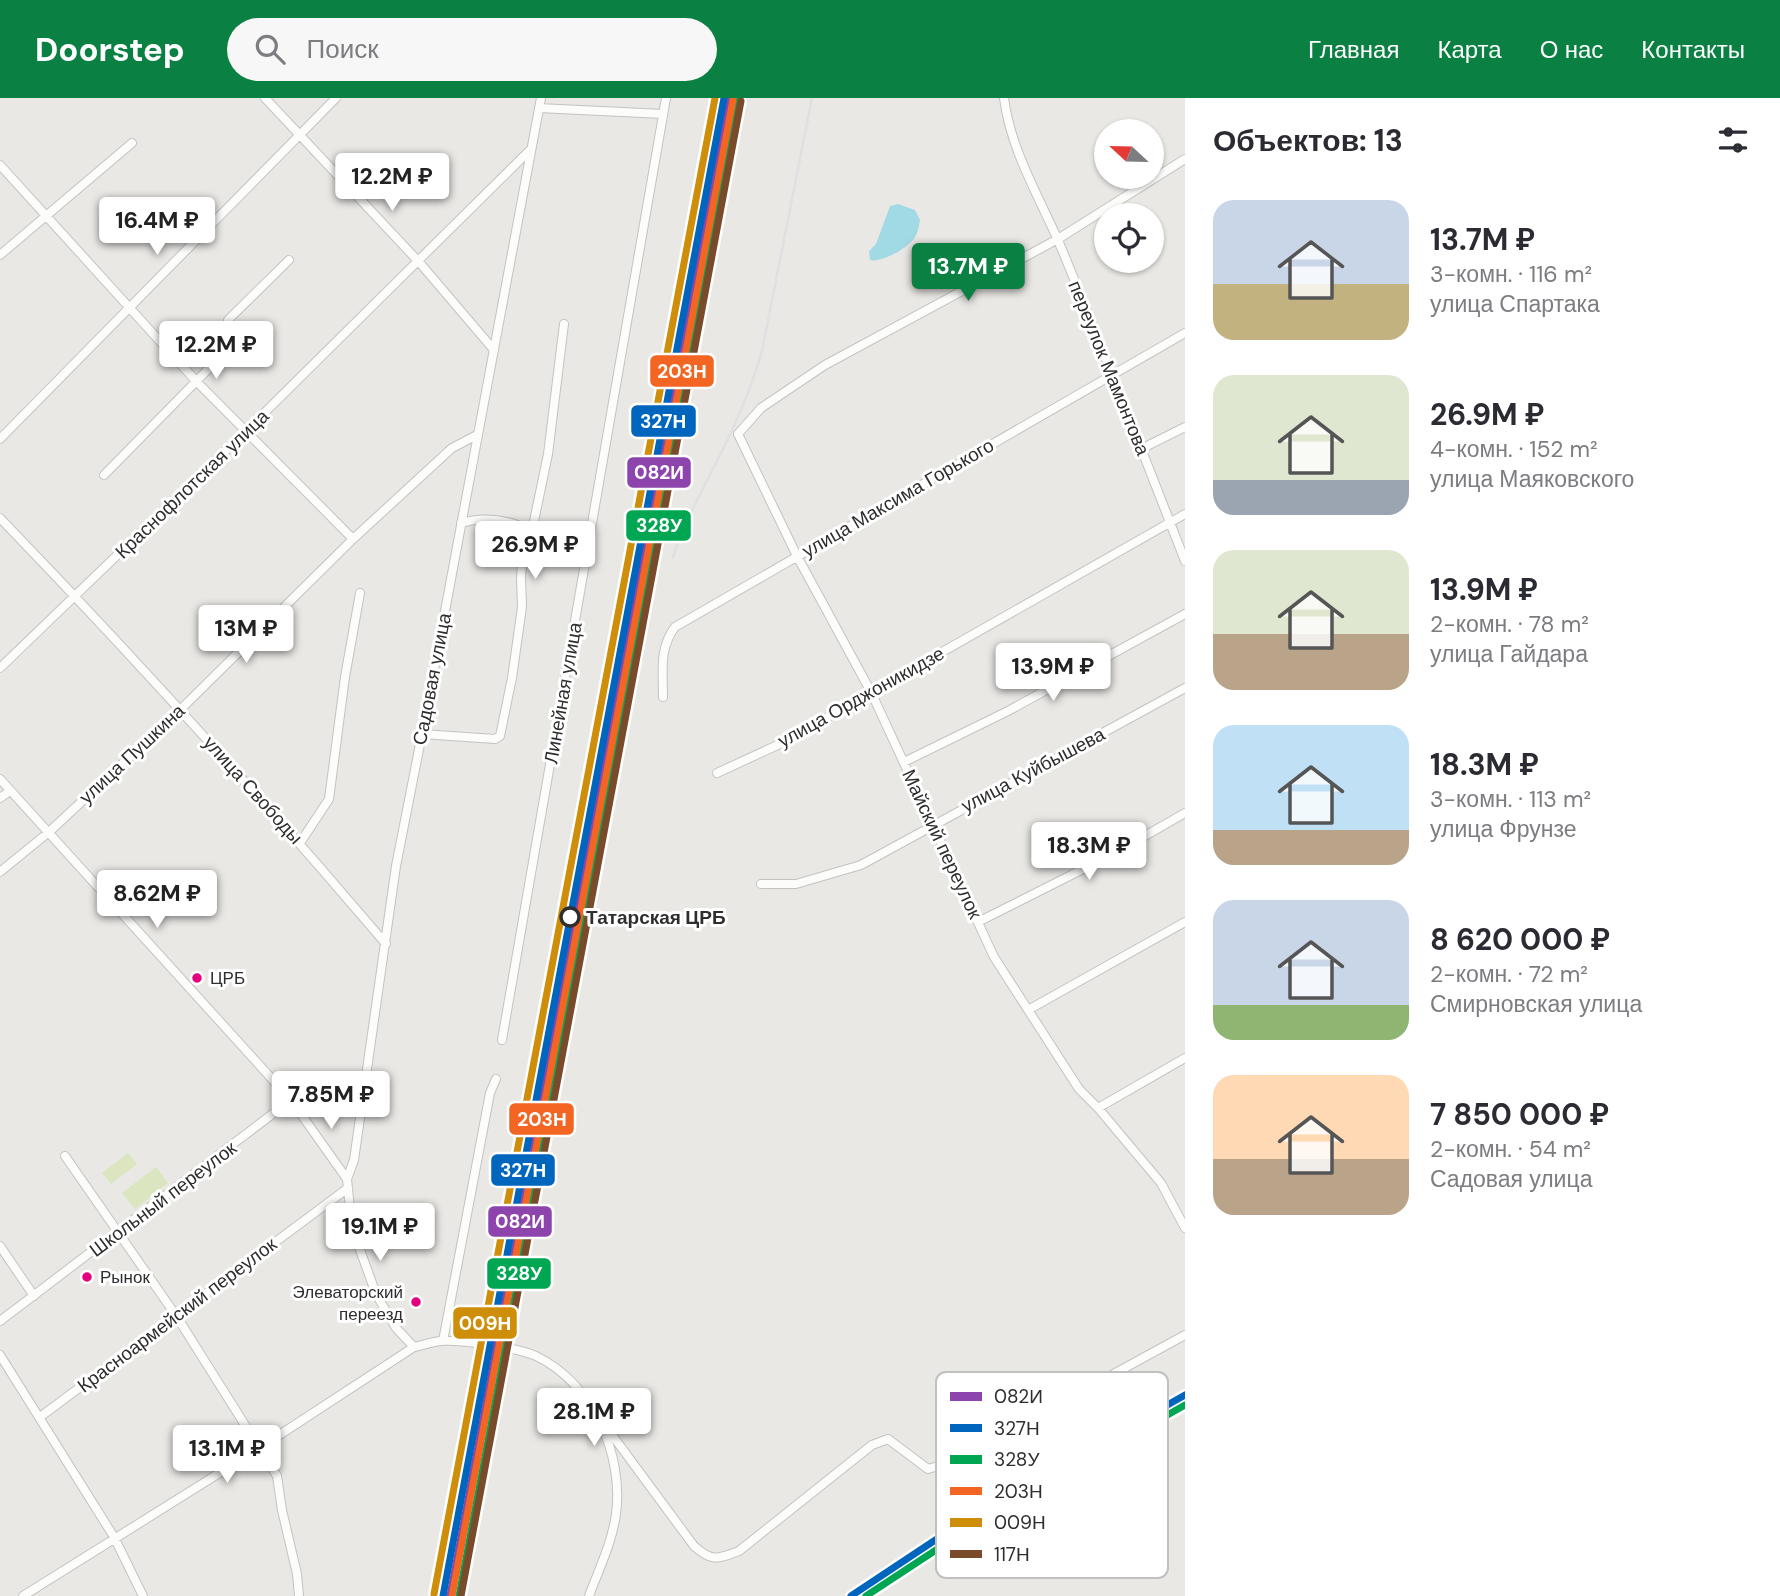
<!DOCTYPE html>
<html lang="ru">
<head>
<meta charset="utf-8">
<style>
  body { margin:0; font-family:"DM Sans",sans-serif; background:#f7f7f7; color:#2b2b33; height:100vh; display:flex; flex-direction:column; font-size:26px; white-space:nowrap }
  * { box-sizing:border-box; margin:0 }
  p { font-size:23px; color:#7c7c81 }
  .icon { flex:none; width:38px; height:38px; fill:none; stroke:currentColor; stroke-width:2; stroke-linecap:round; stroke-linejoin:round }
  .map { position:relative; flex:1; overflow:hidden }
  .sheet { display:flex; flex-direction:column; background:#fff; width:595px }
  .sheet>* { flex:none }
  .needle { width:46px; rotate:292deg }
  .controls { position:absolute; left:1094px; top:21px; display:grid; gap:14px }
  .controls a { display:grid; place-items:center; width:70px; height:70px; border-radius:50%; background:#fff; box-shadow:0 2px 5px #0004; font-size:35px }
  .price { position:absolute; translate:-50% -60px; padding:0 16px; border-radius:7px; background:#fff; color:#222; font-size:23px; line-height:46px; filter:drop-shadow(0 2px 4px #0008) }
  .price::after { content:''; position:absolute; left:50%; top:42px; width:21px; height:16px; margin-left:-10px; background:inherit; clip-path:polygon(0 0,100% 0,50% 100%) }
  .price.on { background:#0b8043; color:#fff }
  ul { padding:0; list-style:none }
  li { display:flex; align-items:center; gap:21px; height:175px; padding:0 28px }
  li span { display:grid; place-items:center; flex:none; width:196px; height:140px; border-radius:21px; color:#555 }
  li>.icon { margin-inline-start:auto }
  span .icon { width:84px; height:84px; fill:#fffc; stroke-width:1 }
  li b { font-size:30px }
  h2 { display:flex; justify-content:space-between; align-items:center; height:84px; padding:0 28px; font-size:30px }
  header { display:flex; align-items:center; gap:42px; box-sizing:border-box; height:98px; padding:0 35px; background:#0b8043; color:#fff }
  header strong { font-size:33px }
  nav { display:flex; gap:38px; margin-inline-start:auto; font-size:24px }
  .search { width:490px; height:63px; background:#f7f7f7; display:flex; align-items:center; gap:18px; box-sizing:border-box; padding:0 24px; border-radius:38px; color:#7c7c81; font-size:26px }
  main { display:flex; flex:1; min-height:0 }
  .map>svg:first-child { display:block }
  .pitch { fill:#dbe5c0 }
  .water { fill:#a1d9e4 }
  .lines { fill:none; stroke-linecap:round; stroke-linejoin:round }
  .minor-casing { stroke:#c3c3c3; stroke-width:10 }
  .minor { stroke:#fcfcfb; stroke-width:8 }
  .rail { stroke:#dfe0e1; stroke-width:2.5 }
  .rail-1-casing { stroke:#fff; stroke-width:12 }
  .rail-2-casing { stroke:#fff; stroke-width:12 }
  .rail-3-casing { stroke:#fff; stroke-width:12 }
  .rail-4-casing { stroke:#fff; stroke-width:12 }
  .rail-5-casing { stroke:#fff; stroke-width:12 }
  .rail-6-casing { stroke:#fff; stroke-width:12 }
  .rail-1 { stroke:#8e44ad; stroke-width:7 }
  .rail-2 { stroke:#0065bd; stroke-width:7 }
  .rail-3 { stroke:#00a651; stroke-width:7 }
  .rail-4 { stroke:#f26522; stroke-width:7 }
  .rail-5 { stroke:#cf8e09; stroke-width:7 }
  .rail-6 { stroke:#7a4b2a; stroke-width:7 }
  .stop-dot { fill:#fff; stroke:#2e2e2e; stroke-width:3.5 }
  .bus-dot { fill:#e5007d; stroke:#fff; stroke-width:2.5 }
  .labels { text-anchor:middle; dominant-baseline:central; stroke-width:6; stroke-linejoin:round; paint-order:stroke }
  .bus-label { font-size:17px; fill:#2e2e2e; stroke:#fff; text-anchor:start }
  .street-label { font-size:19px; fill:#2e2e2e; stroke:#fff }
  .stop-label { font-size:19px; font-weight:bold; fill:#2e2e2e; stroke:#fff; text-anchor:start }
  .key { fill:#fff; stroke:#c0c0c0; stroke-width:2 }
  .key-label { font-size:19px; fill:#2e2e2e }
  .line-badge { stroke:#fff; stroke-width:2.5 }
  .badge-label { font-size:19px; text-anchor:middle; font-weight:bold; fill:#fff }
</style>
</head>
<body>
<header>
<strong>Doorstep</strong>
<div class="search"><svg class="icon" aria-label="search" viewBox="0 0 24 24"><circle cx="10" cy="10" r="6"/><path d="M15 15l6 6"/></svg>Поиск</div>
<nav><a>Главная</a><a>Карта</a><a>О нас</a><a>Контакты</a></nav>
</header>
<main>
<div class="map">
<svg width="1185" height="1498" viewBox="0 0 1185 1498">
  <rect width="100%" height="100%" fill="#eae8e5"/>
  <path class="pitch" d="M128,1055L137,1066L111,1086L102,1075Z
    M156,1069L168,1085L135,1111L122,1095Z"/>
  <path class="water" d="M898,106L915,112L920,122C919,127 918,135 915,139C909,150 881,165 870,162L869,153L876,146L890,108Z"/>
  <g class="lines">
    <g class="minor-casing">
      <path id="minor" d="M265,0L419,164L494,252
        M1004,0C1011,55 1042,103 1063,154C1105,257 1145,360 1185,463
        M539,10L663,16
        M1185,61L1058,141L825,267L761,310L738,336L797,458L871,594L994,859L1079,991L1098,1010L1161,1085L1185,1130
        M0,67L196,283L353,441
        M0,157L132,45
        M0,341L336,0
        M1141,351L1185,329
        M104,377L229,250L228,222L289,162
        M0,420C133,558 262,700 386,846
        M461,425C506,411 547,440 586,462
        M0,570L247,332L531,51
        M663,599C663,573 659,550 675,529L1185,235
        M422,636L495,641L500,638L512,580L522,509L521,479L524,444L533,428L548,356L564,226
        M904,664L1008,613L1185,516
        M717,675L782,645L1185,416
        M0,681L291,1002L347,1081L351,1121L359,1149L376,1196L396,1230L414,1249
        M0,700L10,693
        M300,745L329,701L345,579L360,495
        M0,774L49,734L180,612L353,441L452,350L477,337
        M761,786H796L861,767L1185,590
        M978,824L1117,754L1185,715
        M1028,912L1185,824
        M502,942L666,0
        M1098,1010L1185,960
        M65,1058L177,1219L277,1378L282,1412L297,1476L299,1498
        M347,1081L354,1062L396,768L422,636L541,0
        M0,1148L34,1198
        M0,1223L291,1002
        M443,1243L490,995L496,981
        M0,1257L114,1439L143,1498
        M40,1319L348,1090
        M604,1326L694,1448C712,1464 717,1461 739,1453L872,1347L888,1341L928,1371L975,1357L1024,1325L1185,1237
        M23,1498L261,1349L414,1249C423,1247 432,1244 440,1243C459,1241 519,1250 536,1258C592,1285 624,1356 616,1416C612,1445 599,1471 589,1498"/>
    </g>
    <use href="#minor" class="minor"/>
    <path class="rail" d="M673,459C688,414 713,374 733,330C745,305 754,280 762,253L812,0"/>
    <g class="rail-1-casing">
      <path id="rail-1" d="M450,1498L729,0"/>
    </g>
    <g class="rail-2-casing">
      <path id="rail-2" d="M443,1498L724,0
        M851,1498L973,1417L1185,1297"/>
    </g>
    <g class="rail-3-casing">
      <path id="rail-3" d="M459,1498L738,2
        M866,1498L977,1425L1185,1307"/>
    </g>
    <g class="rail-4-casing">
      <path id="rail-4" d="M452,1498L733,2"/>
    </g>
    <g class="rail-5-casing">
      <path id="rail-5" d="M434,1496L715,0"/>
    </g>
    <g class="rail-6-casing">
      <path id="rail-6" d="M461,1498L741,3"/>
    </g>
    <use href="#rail-1" class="rail-1"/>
    <use href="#rail-2" class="rail-2"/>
    <use href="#rail-3" class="rail-3"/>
    <use href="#rail-4" class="rail-4"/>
    <use href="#rail-5" class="rail-5"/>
    <use href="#rail-6" class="rail-6"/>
  </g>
  <circle class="stop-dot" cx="570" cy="819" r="9"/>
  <g class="bus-dot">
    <circle cx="197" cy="880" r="6"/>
    <circle cx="87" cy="1179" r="6"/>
    <circle cx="416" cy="1204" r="6"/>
  </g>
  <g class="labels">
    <g class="bus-label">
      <text x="210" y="880">ЦРБ</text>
      <text x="100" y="1179">Рынок</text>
      <text x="403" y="1194" text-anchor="end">Элеваторский<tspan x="403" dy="22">переезд</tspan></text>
    </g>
    <g class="street-label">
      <text transform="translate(1109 270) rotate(68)">переулок Мамонтова</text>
      <text transform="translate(192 386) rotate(-44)">Краснофлотская улица</text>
      <text transform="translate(898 400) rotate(-30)">улица Максима Горького</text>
      <text transform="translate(432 581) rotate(-79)">Садовая улица</text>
      <text transform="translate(563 595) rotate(-80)">Линейная улица</text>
      <text transform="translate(861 599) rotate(-29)">улица Орджоникидзе</text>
      <text transform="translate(132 656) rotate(-43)">улица Пушкина</text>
      <text transform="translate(1033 672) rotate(-28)">улица Куйбышева</text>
      <text transform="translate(253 692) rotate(48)">улица Свободы</text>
      <text transform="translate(942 746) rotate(65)">Майский переулок</text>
      <text transform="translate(163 1101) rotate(-37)">Школьный переулок</text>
      <text transform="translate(177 1217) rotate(-37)">Красноармейский переулок</text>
    </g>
    <g class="stop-label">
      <text x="586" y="819">Татарская ЦРБ</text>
    </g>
  </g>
  <rect x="936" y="1274" width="232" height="206" rx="10" class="key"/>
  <rect x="950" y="1294" width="32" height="9" fill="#8e44ad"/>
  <rect x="950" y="1326" width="32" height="8" fill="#0065bd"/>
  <rect x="950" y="1357" width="32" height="9" fill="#00a651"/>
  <rect x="950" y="1389" width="32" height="8" fill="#f26522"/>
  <rect x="950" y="1420" width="32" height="9" fill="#cf8e09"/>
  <rect x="950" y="1452" width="32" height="8" fill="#7a4b2a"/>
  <g class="key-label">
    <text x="994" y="1305">082И</text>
    <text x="994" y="1337">327Н</text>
    <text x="994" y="1368">328У</text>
    <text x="994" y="1400">203Н</text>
    <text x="994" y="1431">009Н</text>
    <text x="994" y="1463">117Н</text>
  </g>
  <g class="line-badge">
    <rect x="649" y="256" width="66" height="34" rx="7" fill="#f26522"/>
    <rect x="630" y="306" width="67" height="34" rx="7" fill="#0065bd"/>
    <rect x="626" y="358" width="66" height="33" rx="7" fill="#8e44ad"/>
    <rect x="625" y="411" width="67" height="33" rx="7" fill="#00a651"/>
    <rect x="508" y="1004" width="67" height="34" rx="7" fill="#f26522"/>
    <rect x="490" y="1055" width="66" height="34" rx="7" fill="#0065bd"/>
    <rect x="487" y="1107" width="66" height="33" rx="7" fill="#8e44ad"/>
    <rect x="486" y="1159" width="66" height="33" rx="7" fill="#00a651"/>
    <rect x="452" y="1208" width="66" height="34" rx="7" fill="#cf8e09"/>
  </g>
  <g class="badge-label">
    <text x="682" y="280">203Н</text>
    <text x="663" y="330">327Н</text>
    <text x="659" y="381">082И</text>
    <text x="659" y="434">328У</text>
    <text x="542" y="1028">203Н</text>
    <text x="523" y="1079">327Н</text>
    <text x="520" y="1130">082И</text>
    <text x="519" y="1182">328У</text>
    <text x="485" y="1232">009Н</text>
  </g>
</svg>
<div class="controls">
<a><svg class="needle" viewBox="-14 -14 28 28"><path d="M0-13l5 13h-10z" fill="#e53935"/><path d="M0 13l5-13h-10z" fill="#7c7c81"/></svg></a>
<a><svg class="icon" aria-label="locate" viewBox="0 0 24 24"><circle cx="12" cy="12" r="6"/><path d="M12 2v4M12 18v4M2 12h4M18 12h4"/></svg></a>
</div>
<b class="price" style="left:392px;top:115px">12.2M ₽</b>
<b class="price" style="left:157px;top:159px">16.4M ₽</b>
<b class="price on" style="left:968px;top:205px">13.7M ₽</b>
<b class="price" style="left:216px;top:283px">12.2M ₽</b>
<b class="price" style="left:535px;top:483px">26.9M ₽</b>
<b class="price" style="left:246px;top:567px">13M ₽</b>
<b class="price" style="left:1053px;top:605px">13.9M ₽</b>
<b class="price" style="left:1089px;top:784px">18.3M ₽</b>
<b class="price" style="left:157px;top:832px">8.62M ₽</b>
<b class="price" style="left:331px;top:1033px">7.85M ₽</b>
<b class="price" style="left:380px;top:1165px">19.1M ₽</b>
<b class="price" style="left:594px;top:1350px">28.1M ₽</b>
<b class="price" style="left:227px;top:1387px">13.1M ₽</b>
</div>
<section class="sheet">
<h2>Объектов: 13<svg class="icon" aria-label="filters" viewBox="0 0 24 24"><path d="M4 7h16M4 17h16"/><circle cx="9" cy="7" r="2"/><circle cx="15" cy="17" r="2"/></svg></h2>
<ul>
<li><span style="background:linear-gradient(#c9d6e8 60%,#c2b280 0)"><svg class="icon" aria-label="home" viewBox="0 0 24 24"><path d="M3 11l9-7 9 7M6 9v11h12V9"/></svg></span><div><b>13.7M ₽</b><p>3-комн. · 116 m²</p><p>улица Спартака</p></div></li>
<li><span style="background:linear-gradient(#dfe7d0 75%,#9aa5b1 0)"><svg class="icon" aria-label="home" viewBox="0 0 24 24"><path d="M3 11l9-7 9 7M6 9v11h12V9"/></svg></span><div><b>26.9M ₽</b><p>4-комн. · 152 m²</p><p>улица Маяковского</p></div></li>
<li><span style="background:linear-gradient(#dfe7d0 60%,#b9a48a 0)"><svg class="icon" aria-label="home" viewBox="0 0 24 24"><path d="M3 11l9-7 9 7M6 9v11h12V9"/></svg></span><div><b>13.9M ₽</b><p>2-комн. · 78 m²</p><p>улица Гайдара</p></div></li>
<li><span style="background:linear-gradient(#bfe0f5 75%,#b9a48a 0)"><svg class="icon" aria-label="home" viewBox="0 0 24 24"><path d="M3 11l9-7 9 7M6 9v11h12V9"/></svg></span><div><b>18.3M ₽</b><p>3-комн. · 113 m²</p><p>улица Фрунзе</p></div></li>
<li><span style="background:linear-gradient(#c9d6e8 75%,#8fb573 0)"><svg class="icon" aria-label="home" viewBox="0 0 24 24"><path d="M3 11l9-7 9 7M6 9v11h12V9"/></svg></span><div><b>8 620 000 ₽</b><p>2-комн. · 72 m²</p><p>Смирновская улица</p></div></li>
<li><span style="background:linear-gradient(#ffd9b3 60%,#b9a48a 0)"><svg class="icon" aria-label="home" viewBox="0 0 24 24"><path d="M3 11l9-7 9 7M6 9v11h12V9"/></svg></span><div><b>7 850 000 ₽</b><p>2-комн. · 54 m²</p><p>Садовая улица</p></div></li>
</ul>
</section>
</main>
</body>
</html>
